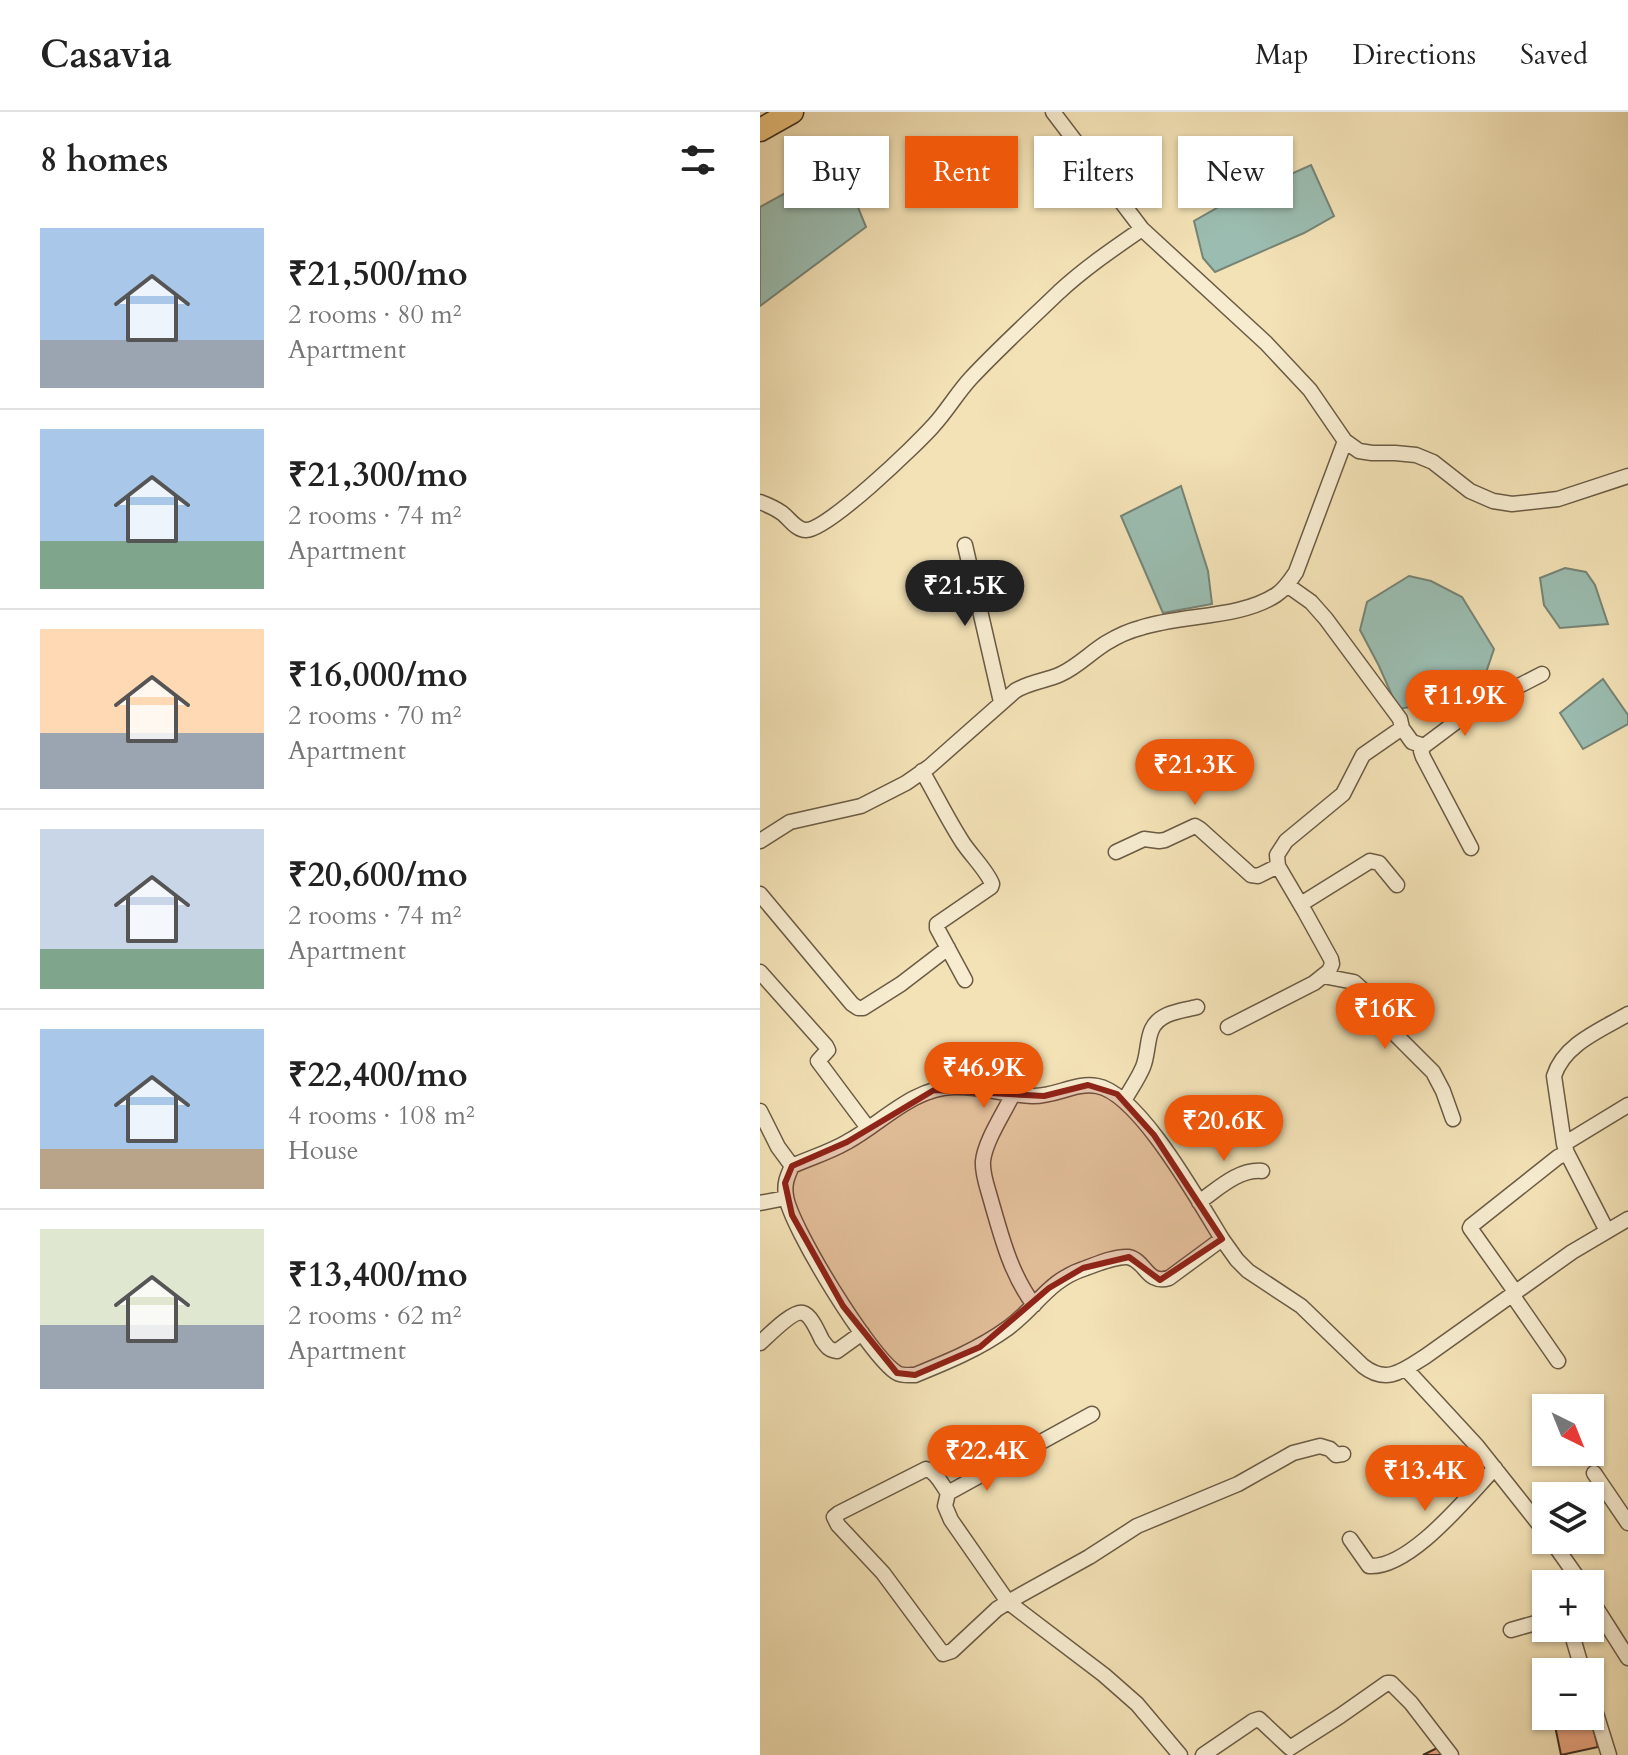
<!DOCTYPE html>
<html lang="en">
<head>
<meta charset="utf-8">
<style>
  body { margin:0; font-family:Cardo,serif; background:#f2f2f2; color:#222; height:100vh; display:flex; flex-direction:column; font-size:30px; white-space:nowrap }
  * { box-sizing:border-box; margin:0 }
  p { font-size:26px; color:#767676 }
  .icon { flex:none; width:44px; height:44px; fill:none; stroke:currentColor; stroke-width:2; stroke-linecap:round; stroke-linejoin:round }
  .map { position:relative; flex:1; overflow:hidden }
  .details { display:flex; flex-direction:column; background:#fff; width:760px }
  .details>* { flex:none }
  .guide { position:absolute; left:24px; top:24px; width:724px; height:72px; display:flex; gap:16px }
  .needle { width:52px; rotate:137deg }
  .controls { position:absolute; left:772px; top:1282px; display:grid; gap:16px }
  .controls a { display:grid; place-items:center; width:72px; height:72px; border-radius:0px; background:#fff; box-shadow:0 2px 6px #0004; font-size:40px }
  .price { position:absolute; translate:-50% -68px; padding:0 18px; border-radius:28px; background:#ea580c; color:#fff; font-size:26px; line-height:52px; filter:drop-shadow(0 2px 4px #0008) }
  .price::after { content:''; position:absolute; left:50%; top:48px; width:24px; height:18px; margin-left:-12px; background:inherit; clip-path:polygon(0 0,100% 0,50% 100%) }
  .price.active { background:#222; color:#fff }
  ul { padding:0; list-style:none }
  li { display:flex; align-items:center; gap:24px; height:200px; padding:0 40px }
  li+li { border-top:2px solid #e0e0e0 }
  li span { display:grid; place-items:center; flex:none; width:224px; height:160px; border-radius:0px; color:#555 }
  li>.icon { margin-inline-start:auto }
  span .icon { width:96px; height:96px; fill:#fffc; stroke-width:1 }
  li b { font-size:34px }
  h2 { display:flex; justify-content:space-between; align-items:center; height:96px; padding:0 40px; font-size:34px }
  .chip { padding:0 28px; border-radius:0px; background:#fff; box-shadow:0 2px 6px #0004; font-size:28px; line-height:72px }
  .chip.active { background:#ea580c; color:#fff }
  header { display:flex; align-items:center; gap:48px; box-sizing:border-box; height:112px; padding:0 40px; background:#fff; border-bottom:2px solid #e0e0e0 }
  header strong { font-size:38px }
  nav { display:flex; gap:44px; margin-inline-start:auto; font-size:28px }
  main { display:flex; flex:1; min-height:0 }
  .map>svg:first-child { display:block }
  .water { fill:#9bbdb1; stroke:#768476; stroke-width:2 }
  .building { fill:#e8a37f; stroke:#3e2e1e; stroke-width:2 }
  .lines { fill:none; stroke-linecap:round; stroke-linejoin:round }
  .street-casing { stroke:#6b5b44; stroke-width:17 }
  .primary-casing { stroke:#3e2e1e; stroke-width:25 }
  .street { stroke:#f7ecd0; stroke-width:14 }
  .primary { stroke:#eac17b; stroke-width:22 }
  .marked { fill:#8f2418; fill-opacity:0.2; stroke:#8f2418; stroke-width:6; stroke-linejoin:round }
</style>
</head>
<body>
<header>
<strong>Casavia</strong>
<nav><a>Map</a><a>Directions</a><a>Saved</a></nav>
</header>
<main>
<section class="details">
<h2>8 homes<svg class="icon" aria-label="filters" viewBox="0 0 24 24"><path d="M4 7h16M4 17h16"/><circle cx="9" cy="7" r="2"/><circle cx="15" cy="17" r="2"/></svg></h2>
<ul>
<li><span style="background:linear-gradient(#a9c7e8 70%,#9aa5b1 0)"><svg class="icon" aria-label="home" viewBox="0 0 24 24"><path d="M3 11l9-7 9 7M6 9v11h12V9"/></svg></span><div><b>₹21,500/mo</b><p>2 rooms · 80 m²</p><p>Apartment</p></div></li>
<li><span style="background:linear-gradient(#a9c7e8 70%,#7fa58c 0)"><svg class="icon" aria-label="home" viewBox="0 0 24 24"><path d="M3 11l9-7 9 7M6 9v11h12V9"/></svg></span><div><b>₹21,300/mo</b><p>2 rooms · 74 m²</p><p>Apartment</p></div></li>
<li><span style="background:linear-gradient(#ffd9b3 65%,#9aa5b1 0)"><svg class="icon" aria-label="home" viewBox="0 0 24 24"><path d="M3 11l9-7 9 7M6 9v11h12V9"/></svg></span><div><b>₹16,000/mo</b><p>2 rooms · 70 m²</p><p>Apartment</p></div></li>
<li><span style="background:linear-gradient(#c9d6e8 75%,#7fa58c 0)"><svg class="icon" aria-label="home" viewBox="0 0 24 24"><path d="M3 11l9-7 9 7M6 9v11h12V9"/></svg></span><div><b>₹20,600/mo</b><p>2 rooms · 74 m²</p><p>Apartment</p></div></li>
<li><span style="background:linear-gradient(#a9c7e8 75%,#b9a48a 0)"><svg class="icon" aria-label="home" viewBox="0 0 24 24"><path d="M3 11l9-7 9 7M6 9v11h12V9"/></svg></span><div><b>₹22,400/mo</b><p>4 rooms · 108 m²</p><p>House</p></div></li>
<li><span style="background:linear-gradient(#dfe7d0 60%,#9aa5b1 0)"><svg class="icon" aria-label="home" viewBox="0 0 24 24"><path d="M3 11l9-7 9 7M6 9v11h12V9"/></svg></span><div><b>₹13,400/mo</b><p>2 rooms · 62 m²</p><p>Apartment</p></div></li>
</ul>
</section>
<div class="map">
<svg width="868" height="1643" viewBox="0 0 868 1643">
  <rect width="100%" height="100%" fill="#f3e2b6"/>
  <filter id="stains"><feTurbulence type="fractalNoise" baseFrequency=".0025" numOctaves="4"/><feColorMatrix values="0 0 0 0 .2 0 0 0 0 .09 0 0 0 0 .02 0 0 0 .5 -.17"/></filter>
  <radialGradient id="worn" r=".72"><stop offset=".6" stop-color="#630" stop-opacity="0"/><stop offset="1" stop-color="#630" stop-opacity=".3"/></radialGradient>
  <path class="water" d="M80,51L106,115L0,194V95Z
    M551,53L574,104L544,121L455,160L443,146L434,109L464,92Z
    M421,374L448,459L452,492L403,501L361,404Z
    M805,456L826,460L835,473L848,512L800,516L784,493L780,466Z
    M649,464L671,469L702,485L734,537L722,572L687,589L638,597L619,554L600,518L607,490Z
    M843,567L868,603V612L823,637L800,601Z"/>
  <path class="building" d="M793,1604H830L838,1635L801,1643Z
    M677,1636L683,1643H663Z"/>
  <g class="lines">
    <g class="street-casing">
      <path id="street" d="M293,0L382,117L506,231L550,278L585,329L599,339L612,341H635L656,343L673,350L710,379L733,389L752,392L798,387L868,364
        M0,390C8,393 15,396 22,401C29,406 36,418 46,418C67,419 157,332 173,314C187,299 197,281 211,266C239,236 270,208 299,180C325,156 353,137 382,117
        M205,433L241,590
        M642,616L652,630L664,634L712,598L782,562
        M664,634L661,639L663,645L711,736
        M162,659C176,683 188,708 203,731C211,743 228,760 232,772L231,775L177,812V816L205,868
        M0,729L30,710L101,694L146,671L169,655L255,579C269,570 286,569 301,562C318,554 330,541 346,531C356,525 368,519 380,516C422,502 479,507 516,483C525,477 530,469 536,460L585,329
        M356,740L384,727L399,729L405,728L435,714L440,717L491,763L498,764L518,754
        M0,782L92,892L98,896H103L141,872L188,836
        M541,792L610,749L619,751L637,773
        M0,860L66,934L68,938L58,949L108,1016
        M563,864L594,870L603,878L620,907L673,960L683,979L693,1007
        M468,915L554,871L569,859L572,852L571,847L545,800L518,754L517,743L526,729L583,682L603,643L642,616L640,607L566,507L551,490L527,473
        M253,982C244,1001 225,1029 223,1049C222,1061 227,1074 230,1085C241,1123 250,1161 274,1193
        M364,989C370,978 378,967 383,955C388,943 387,927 392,917C400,900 422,899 437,895
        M0,999L18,1035L32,1054C50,1046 70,1040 87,1030C122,1011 152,976 194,975C220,974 246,983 272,984C295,985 315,970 337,974C379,981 439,1090 462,1127
        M804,1032L868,993
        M807,1041L804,1032L794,964C804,932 841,918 868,902
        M32,1054C27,1065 24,1072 26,1084C30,1114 110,1245 137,1261C142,1264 149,1263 155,1263C187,1250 219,1237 248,1216C278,1194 288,1168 326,1156C337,1152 355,1144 368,1145C386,1148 386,1173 409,1166L462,1127L477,1148L488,1159L541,1194L603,1254C627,1273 644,1258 666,1244L812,1140L868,1107
        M439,1090C458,1077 478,1057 502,1059
        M0,1091L26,1086
        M756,1181L710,1116L711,1114L798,1045L807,1041L847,1119
        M753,1184L798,1249
        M0,1231C8,1224 33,1198 43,1201C51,1203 58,1220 62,1228C67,1235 69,1238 77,1239L102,1221
        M646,1257L717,1334L786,1421
        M834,1361L868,1411
        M188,1381C182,1373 176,1359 166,1357L79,1401L74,1405L78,1413L123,1461L183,1542L192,1539L237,1497L248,1490L191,1408L185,1394L188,1381L332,1302
        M590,1427L609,1454C650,1457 707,1385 735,1356
        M791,1428L822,1472
        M830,1486L868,1546
        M810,1516L823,1560
        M751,1518L786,1508
        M830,1582L849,1643
        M420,1643L377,1592L344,1563L248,1490L329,1445L377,1414L478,1372L533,1341L560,1334L570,1337L576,1343L583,1342
        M443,1643L493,1609L499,1607L530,1636L580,1604L627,1571H631L651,1591L691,1643"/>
    </g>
    <g class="primary-casing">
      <path id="primary" d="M0,18L32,0"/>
    </g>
    <use href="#street" class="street"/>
    <use href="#primary" class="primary"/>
  </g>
  <path class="marked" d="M328,973L357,982L394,1023L462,1127L400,1168L369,1145L323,1156L289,1176L220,1235L155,1263L137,1261L83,1194L32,1103L25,1071L32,1054L87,1030L174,978L284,984Z"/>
  <rect width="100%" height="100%" filter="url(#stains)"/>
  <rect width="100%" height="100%" fill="url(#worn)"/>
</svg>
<div class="controls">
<a><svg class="needle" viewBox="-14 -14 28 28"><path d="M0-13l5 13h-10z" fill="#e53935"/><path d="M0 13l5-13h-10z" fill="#767676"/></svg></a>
<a><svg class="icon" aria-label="layers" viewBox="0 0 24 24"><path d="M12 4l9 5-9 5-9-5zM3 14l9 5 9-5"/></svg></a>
<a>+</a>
<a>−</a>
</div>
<b class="price active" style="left:205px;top:516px">₹21.5K</b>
<b class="price" style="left:705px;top:626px">₹11.9K</b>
<b class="price" style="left:435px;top:695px">₹21.3K</b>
<b class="price" style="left:625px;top:939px">₹16K</b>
<b class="price" style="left:224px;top:998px">₹46.9K</b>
<b class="price" style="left:464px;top:1051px">₹20.6K</b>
<b class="price" style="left:227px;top:1381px">₹22.4K</b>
<b class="price" style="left:665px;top:1401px">₹13.4K</b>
<div class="guide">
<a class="chip">Buy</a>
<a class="chip active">Rent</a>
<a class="chip">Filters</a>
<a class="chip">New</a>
</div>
</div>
</main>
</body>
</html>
